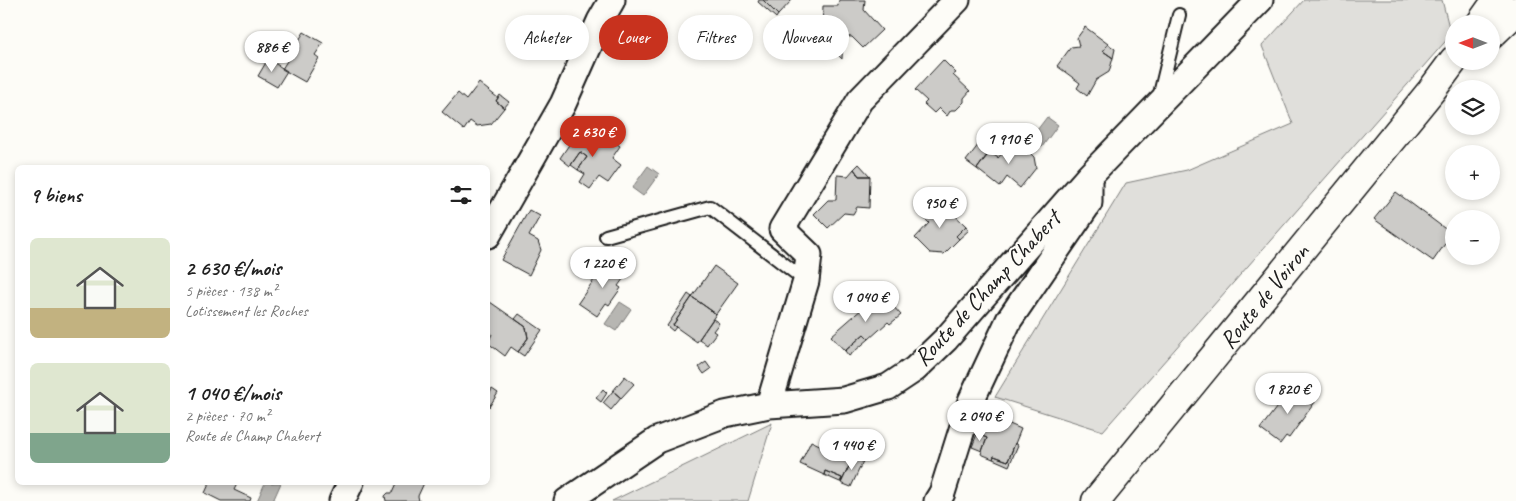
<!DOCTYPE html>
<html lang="fr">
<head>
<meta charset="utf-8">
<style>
  body { margin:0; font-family:Caveat,sans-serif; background:#f2f2f2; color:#222; height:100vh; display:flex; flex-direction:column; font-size:19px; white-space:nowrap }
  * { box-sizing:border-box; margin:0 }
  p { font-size:16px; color:#767676 }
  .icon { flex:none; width:28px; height:28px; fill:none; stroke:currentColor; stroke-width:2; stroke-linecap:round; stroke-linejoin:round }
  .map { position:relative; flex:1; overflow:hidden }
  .details { position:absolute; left:15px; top:165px; width:475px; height:320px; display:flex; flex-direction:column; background:#fff; border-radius:8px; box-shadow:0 2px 8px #0003 }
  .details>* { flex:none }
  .top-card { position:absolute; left:505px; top:15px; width:475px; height:45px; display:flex; gap:10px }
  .needle { width:32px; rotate:270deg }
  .fabs { position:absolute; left:1445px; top:15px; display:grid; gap:10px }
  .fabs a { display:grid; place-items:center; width:55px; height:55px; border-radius:50%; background:#fff; box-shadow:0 2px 8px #0003; font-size:25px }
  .price { position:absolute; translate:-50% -42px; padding:0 11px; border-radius:18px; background:#fff; color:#222; font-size:16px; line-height:32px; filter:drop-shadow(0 1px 2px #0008) }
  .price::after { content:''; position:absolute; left:50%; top:30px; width:15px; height:11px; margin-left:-8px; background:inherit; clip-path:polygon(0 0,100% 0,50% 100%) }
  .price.selected { background:#c8321e; color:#fff }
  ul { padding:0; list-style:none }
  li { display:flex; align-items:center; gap:15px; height:125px; padding:0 15px }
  li span { display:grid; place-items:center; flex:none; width:140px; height:100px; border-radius:8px; color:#555 }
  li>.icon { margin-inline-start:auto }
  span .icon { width:60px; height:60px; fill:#fffc; stroke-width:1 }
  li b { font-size:21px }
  h2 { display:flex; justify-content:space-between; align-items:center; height:60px; padding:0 15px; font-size:21px }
  .tag { padding:0 18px; border-radius:22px; background:#fff; box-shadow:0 2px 8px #0003; font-size:18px; line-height:45px }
  .tag.selected { background:#c8321e; color:#fff }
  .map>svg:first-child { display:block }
  .green { fill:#e0dfdb; stroke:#7e7e7c }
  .water { fill:#b7b6b2; stroke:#797876 }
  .building { fill:#cccbc8; stroke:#1c1c1c }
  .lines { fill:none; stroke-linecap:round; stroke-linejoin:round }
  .service-casing { stroke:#1c1c1c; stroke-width:16 }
  .minor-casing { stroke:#1c1c1c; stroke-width:29 }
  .primary-casing { stroke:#1c1c1c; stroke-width:31 }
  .service { stroke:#fdfcf7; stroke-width:12 }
  .minor { stroke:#fdfcf7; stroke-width:25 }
  .primary { stroke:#fdfcf7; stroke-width:28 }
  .labels { text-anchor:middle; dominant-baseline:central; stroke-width:4; stroke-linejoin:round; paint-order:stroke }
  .street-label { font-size:24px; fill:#1c1c1c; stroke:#fdfcf7 }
</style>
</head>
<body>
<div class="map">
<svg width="1516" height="501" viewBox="0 0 1516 501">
  <rect width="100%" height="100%" fill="#fdfcf7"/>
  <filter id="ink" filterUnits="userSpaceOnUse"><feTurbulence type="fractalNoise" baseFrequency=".02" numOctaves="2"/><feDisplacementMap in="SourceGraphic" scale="10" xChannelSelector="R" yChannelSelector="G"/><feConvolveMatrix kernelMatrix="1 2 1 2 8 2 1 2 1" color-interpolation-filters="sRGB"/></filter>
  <g filter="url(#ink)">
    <path class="green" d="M1304,0H1442L1451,35L1103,431L995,397L1126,183L1187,170L1293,124L1262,46Z
      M772,423L748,501H612Z"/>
    <path class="water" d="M1047,117L1058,125L1042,147L1033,143L1031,138Z
      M648,166L659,174L643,196L632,188Z
      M620,302L631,309L616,331L605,324Z
      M265,483H281L273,501H257Z"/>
    <path class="building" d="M759,0H763L778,15L776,18L758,2Z
      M763,0H792L778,15Z
      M839,0H865L864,10L882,30L863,48L852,37L822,35L823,6H838Z
      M1085,27L1108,44L1103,51L1113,58L1109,72L1096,80L1087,96L1077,88L1080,83L1057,66L1071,47L1079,46L1077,38Z
      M304,32L323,43L315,55L319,58L305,82L282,69L293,51L296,52L299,47L296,45Z
      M822,35L843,36L842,59L838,55L821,54Z
      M1108,44L1115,49L1113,58L1103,51Z
      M268,59L287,71L277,87L258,76Z
      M943,60L956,73L953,75L970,91L964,98V102L956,110H951L947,116L939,108L934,113L924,104L927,101L915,90Z
      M479,83L498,98L496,101L504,108L491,124L477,126L470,121L464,130L442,112L458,93L466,100Z
      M500,95L509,102L504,108L496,101Z
      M579,130L597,143L603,134L620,146L612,158L621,165L608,183L599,177L590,189L580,182L585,174L578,170L587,157L580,152L570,166L560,158Z
      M1015,138L1034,157L1036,168L1020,188L1007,177L1000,187L977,169L990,152L998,158Z
      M979,144L989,152L977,169L966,161Z
      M580,152L587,157L578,170L571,165Z
      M859,164L870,176H859L854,169Z
      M854,169L859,176H870L869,208L857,207L853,214L844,213L828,228L814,214L828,200H836L837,175L848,176Z
      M1396,192L1452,234L1433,261L1374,219Z
      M937,198L966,226L956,236L959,239L944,254L930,253L915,238L929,223L920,214Z
      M529,210L540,216L529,236L538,241L541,250L529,275L501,260Z
      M966,226L969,230L959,239L956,236Z
      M607,261L626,275L618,286L621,288L609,305L606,303L597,316L578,303Z
      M714,266L738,283L716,314L692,297Z
      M688,294L692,297L673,325L676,327L673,331L667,326Z
      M884,296L901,315L890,324L888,322L869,339L864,334L845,351L831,336L871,301L874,305Z
      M692,297L716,314L697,342L673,325Z
      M490,302L526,327L528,338L518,352L511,347L505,356L488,343L492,334L488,331V306Z
      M519,314L542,330L524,356L518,352L528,338L526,327L515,319Z
      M713,319L719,323L713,331L716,333L707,345L699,339Z
      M864,334L869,339L849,356L845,351Z
      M706,362L711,369L704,374L699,367Z
      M625,376L634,384L621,398L613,391Z
      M1293,386L1315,402L1289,438L1286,436L1280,444L1260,429Z
      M492,389L498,393L489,407L488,397Z
      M603,389L607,393L601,402L596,398Z
      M613,391L621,398L611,410L603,403Z
      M987,410L998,414L996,418L1021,429L1008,461L994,456L993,459L981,454L987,438L977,434Z
      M977,434L987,438L982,451L972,447Z
      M811,441L852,460L841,483L842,478L825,471L824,475L800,464Z
      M1015,443L1018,445L1009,466L993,459L994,456L1008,461Z
      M852,455L863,461L851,487L841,483L852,460L850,459Z
      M825,471L842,478L840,482L824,475Z
      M210,482H238L234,490L251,498L250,501H221L205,493Z
      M397,482L424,483L418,496L419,501H386L385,496L388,493H392Z"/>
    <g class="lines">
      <g class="service-casing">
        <path id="service" d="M1159,98L1179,15
          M606,236L710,207L806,281"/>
      </g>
      <g class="minor-casing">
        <path id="minor" d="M488,235L563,104L600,21L612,0
          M769,405L806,281L809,255L782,229L860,100L957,0
          M342,501L351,482
          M567,501L657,440L725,414L769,405L844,400L888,387L915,369L946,339L1089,176L1260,0
          M937,501L942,493L971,401L1009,320L1089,203V176"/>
      </g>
      <g class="primary-casing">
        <path id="primary" d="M1480,24L1497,0
          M1491,35L1516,11
          M1096,501L1431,91L1454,60"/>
      </g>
      <use href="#service" class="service"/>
      <use href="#minor" class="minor"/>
      <use href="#primary" class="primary"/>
    </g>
  </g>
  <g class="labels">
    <g class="street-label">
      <text transform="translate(987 288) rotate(-47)">Route de Champ Chabert</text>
      <text transform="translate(1264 296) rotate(-51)">Route de Voiron</text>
    </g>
  </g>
</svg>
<div class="fabs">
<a><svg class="needle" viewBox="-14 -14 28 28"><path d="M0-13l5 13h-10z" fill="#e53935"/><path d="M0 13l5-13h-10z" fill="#767676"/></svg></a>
<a><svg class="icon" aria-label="layers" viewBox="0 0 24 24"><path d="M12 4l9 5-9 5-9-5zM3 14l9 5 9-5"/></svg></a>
<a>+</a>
<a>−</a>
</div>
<b class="price" style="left:272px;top:73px">886 €</b>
<b class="price selected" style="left:593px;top:158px">2 630 €</b>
<b class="price" style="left:1009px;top:165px">1 910 €</b>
<b class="price" style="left:940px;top:229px">950 €</b>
<b class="price" style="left:603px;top:289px">1 220 €</b>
<b class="price" style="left:866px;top:323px">1 040 €</b>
<b class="price" style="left:1288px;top:415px">1 820 €</b>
<b class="price" style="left:980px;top:442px">2 040 €</b>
<b class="price" style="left:852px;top:471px">1 440 €</b>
<div class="top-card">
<a class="tag">Acheter</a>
<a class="tag selected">Louer</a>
<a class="tag">Filtres</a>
<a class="tag">Nouveau</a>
</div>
<section class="details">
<h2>9 biens<svg class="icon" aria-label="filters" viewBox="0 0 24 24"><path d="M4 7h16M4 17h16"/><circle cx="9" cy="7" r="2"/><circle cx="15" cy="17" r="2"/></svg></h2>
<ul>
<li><span style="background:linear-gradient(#dfe7d0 70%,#c2b280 0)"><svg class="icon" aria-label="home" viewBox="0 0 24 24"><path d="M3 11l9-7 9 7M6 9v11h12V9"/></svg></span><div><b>2 630 €/mois</b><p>5 pièces · 138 m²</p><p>Lotissement les Roches</p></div></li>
<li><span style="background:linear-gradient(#dfe7d0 70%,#7fa58c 0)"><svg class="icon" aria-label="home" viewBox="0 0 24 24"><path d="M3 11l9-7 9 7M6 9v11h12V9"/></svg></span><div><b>1 040 €/mois</b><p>2 pièces · 70 m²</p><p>Route de Champ Chabert</p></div></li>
</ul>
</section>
</div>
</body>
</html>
